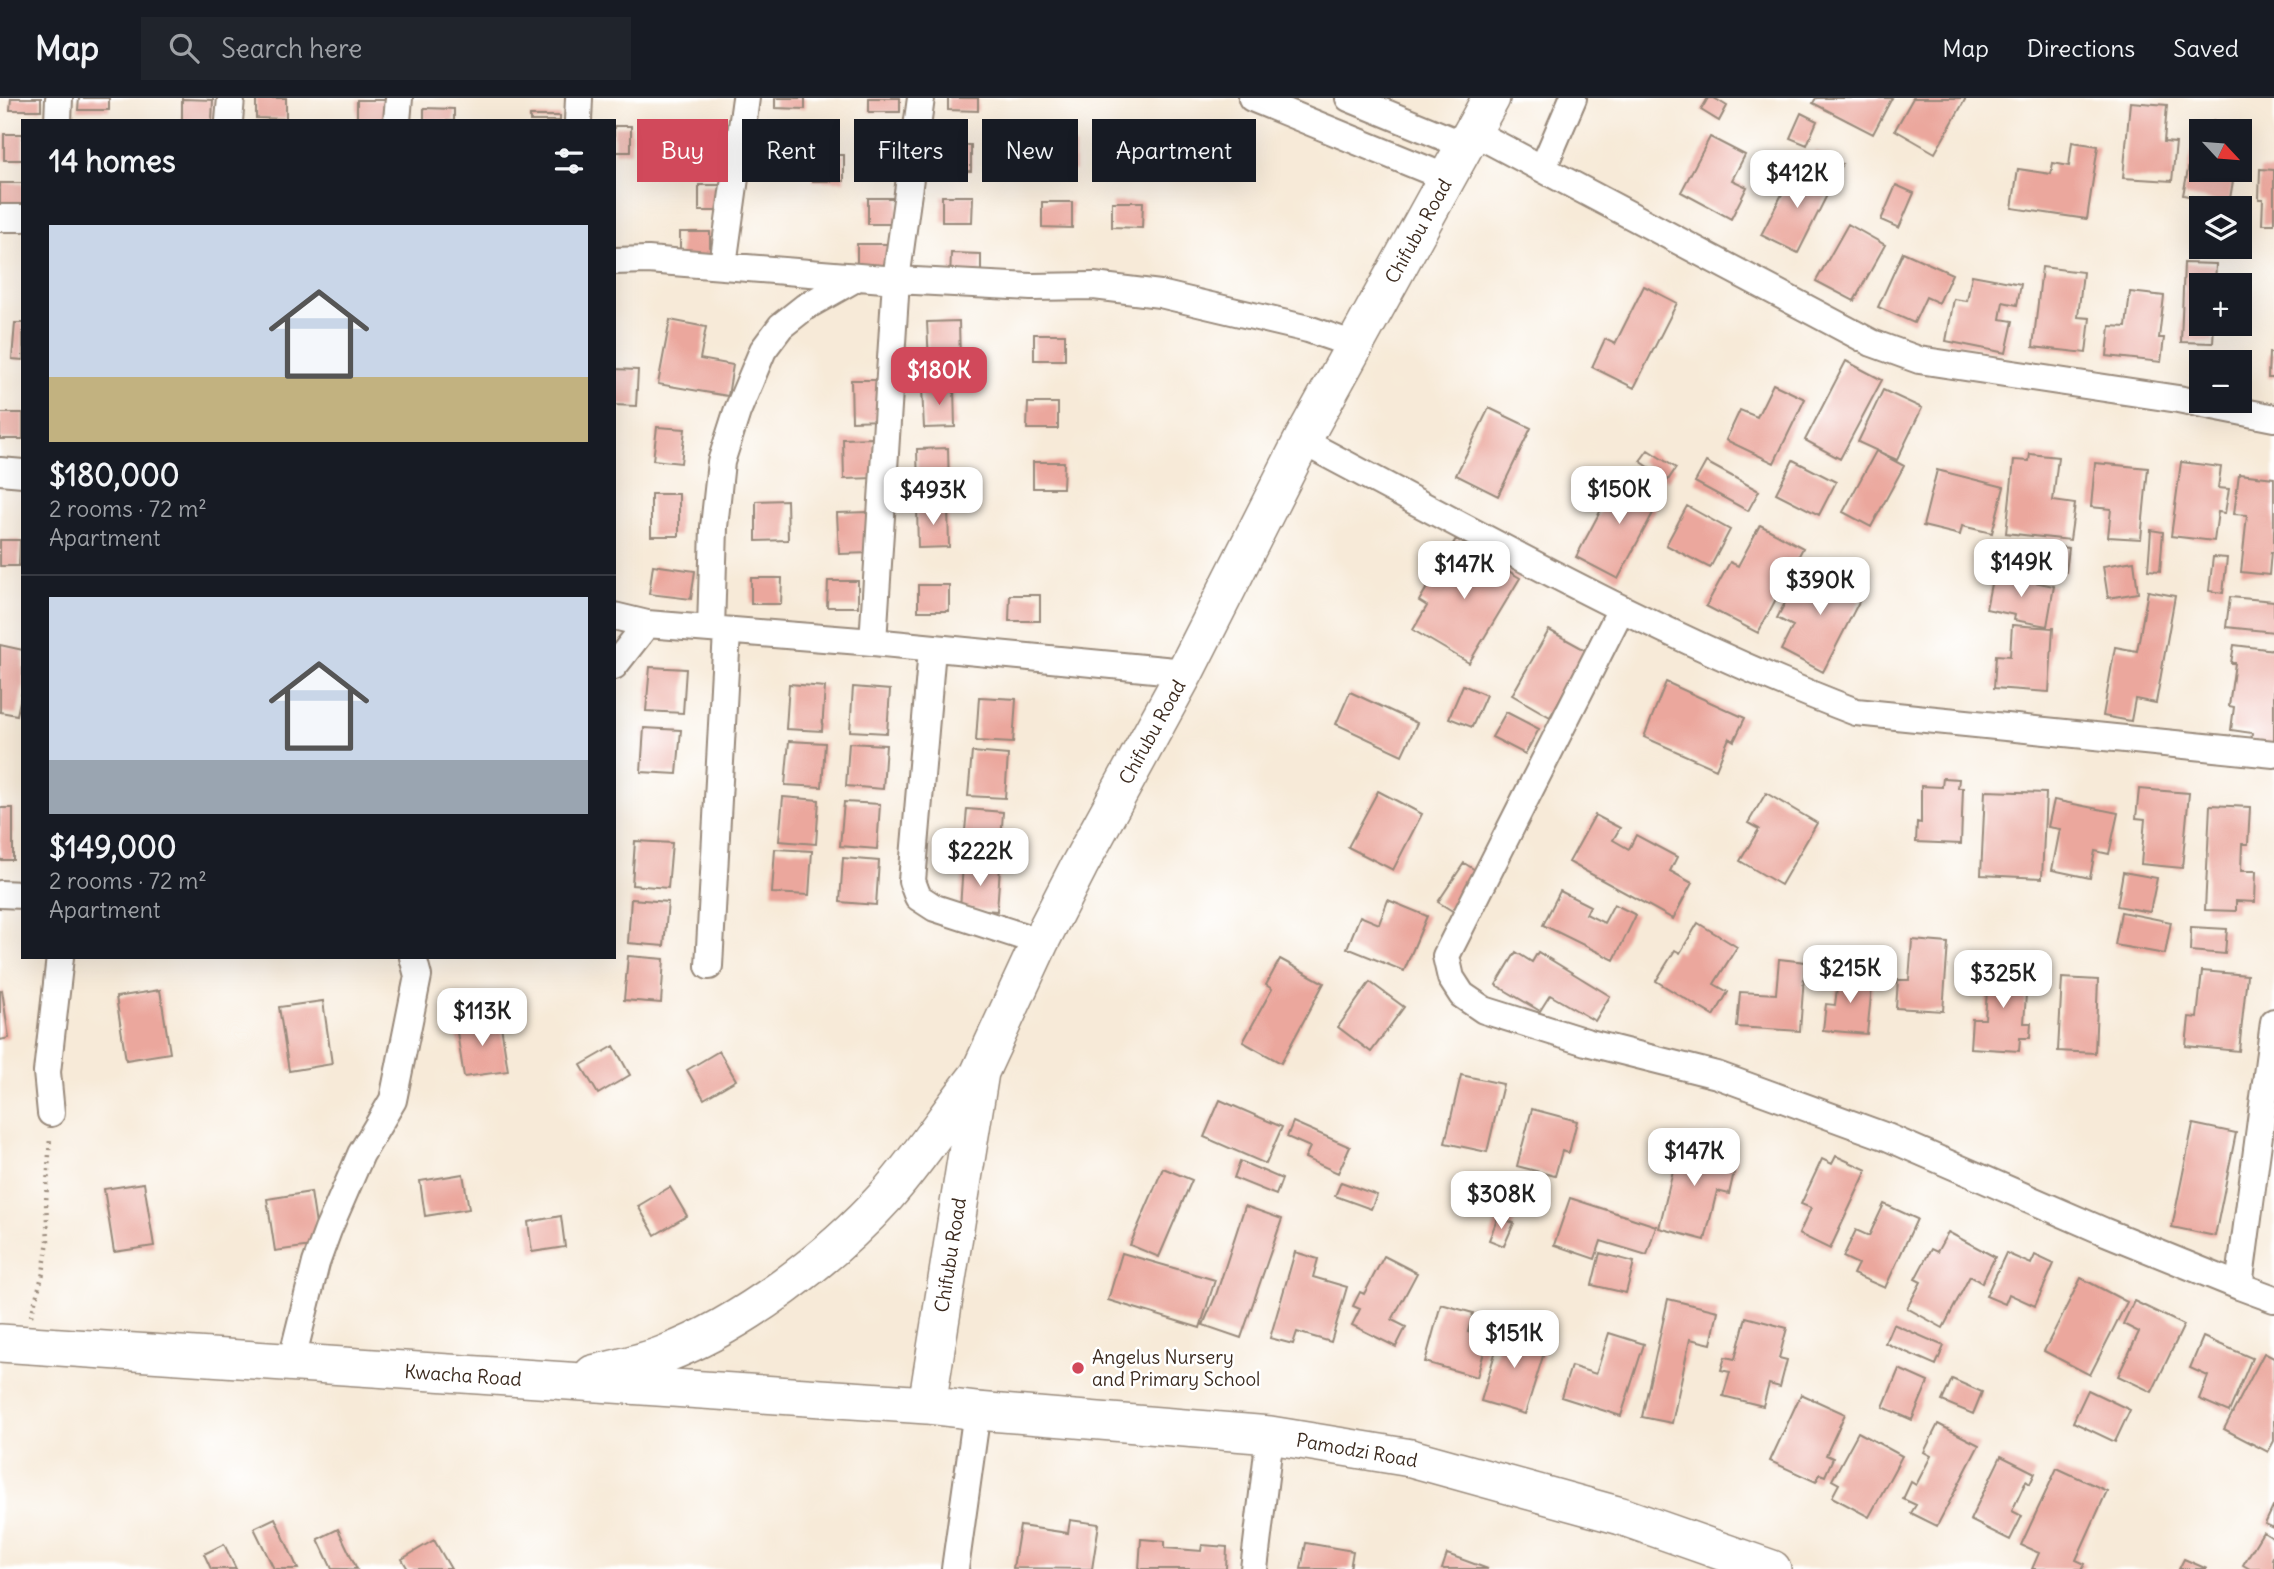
<!DOCTYPE html>
<html lang="en">
<head>
<meta charset="utf-8">
<style>
  body { margin:0; font-family:Delius,sans-serif; background:#20242c; color:#f1f3f6; height:100vh; display:flex; flex-direction:column; font-size:26px; white-space:nowrap }
  * { box-sizing:border-box; margin:0 }
  p { font-size:23px; color:#9ea1a6 }
  .icon { flex:none; width:38px; height:38px; fill:none; stroke:currentColor; stroke-width:2; stroke-linecap:round; stroke-linejoin:round }
  .map { position:relative; flex:1; overflow:hidden }
  .sheet { position:absolute; left:21px; top:21px; width:595px; height:840px; display:flex; flex-direction:column; background:#171b24; border-radius:0px; box-shadow:0 7px 28px #0002 }
  .sheet>* { flex:none }
  .guide { position:absolute; left:637px; top:21px; width:665px; height:63px; display:flex; gap:14px }
  .needle { width:46px; rotate:116deg }
  .buttons { position:absolute; left:2189px; top:21px; display:grid; gap:14px }
  .buttons a { display:grid; place-items:center; width:63px; height:63px; border-radius:0px; background:#171b24; box-shadow:0 7px 28px #0002; font-size:35px }
  .price { position:absolute; translate:-50% -60px; padding:0 16px; border-radius:14px; background:#fff; color:#222; font-size:23px; line-height:46px; filter:drop-shadow(0 2px 4px #0008) }
  .price::after { content:''; position:absolute; left:50%; top:42px; width:21px; height:16px; margin-left:-10px; background:inherit; clip-path:polygon(0 0,100% 0,50% 100%) }
  .price.current { background:#d1495b; color:#fff }
  ul { padding:0; list-style:none }
  li { display:grid; align-content:center; gap:14px; height:371px; padding:0 28px }
  li+li { border-top:2px solid #363941 }
  li span { display:grid; place-items:center; height:217px; border-radius:0px; color:#555 }
  li>.icon { margin-inline-start:auto }
  span .icon { width:126px; height:126px; fill:#fffc; stroke-width:1 }
  li b { font-size:30px }
  h2 { display:flex; justify-content:space-between; align-items:center; height:84px; padding:0 28px; font-size:30px }
  .tag { padding:0 24px; border-radius:0px; background:#171b24; box-shadow:0 7px 28px #0002; font-size:24px; line-height:63px }
  .tag.current { background:#d1495b; color:#fff }
  header { display:flex; align-items:center; gap:42px; box-sizing:border-box; height:98px; padding:0 35px; background:#171b24; border-bottom:2px solid #363941 }
  header strong { font-size:33px }
  nav { display:flex; gap:38px; margin-inline-start:auto; font-size:24px }
  .search { width:490px; height:63px; background:#20242c; display:flex; align-items:center; gap:18px; box-sizing:border-box; padding:0 24px; border-radius:0px; color:#9ea1a6; font-size:26px }
  .map>svg:first-child { display:block }
  .building { fill:#eba79d }
  .lines { fill:none; stroke-linecap:round; stroke-linejoin:round }
  .street-casing { stroke:#998a7b; stroke-width:30 }
  .secondary-casing { stroke:#998a7b; stroke-width:40 }
  .path { stroke:#998a7b; stroke-width:4.5; stroke-dasharray:2 5; stroke-linecap:butt }
  .street { stroke:#fff; stroke-width:26 }
  .secondary { stroke:#fff; stroke-width:37 }
  .poi-dot { fill:#d1495b; stroke:#fff; stroke-width:2.5 }
  .labels { text-anchor:middle; dominant-baseline:central; stroke-width:5; stroke-linejoin:round; paint-order:stroke }
  .street-label { font-size:19px; fill:#3b2a1e; stroke:#fff }
  .poi-label { font-size:19px; fill:#3b2a1e; stroke:#fff; text-anchor:start }
</style>
</head>
<body>
<header>
<strong>Map</strong>
<div class="search"><svg class="icon" aria-label="search" viewBox="0 0 24 24"><circle cx="10" cy="10" r="6"/><path d="M15 15l6 6"/></svg>Search here</div>
<nav><a>Map</a><a>Directions</a><a>Saved</a></nav>
</header>
<div class="map">
<svg width="2274" height="1471" viewBox="0 0 2274 1471">
  <rect width="100%" height="100%" fill="#fff"/>
  <filter id="ink" filterUnits="userSpaceOnUse"><feTurbulence type="fractalNoise" baseFrequency=".0143" numOctaves="2"/><feDisplacementMap in="SourceGraphic" scale="14" xChannelSelector="R" yChannelSelector="G"/><feConvolveMatrix kernelMatrix="1 2 1 2 8 2 1 2 1" color-interpolation-filters="sRGB"/></filter>
  <filter id="wash" filterUnits="userSpaceOnUse"><feTurbulence type="fractalNoise" baseFrequency=".00686" numOctaves="4" result="noise"/><feDisplacementMap in="SourceGraphic" scale="28" xChannelSelector="R" yChannelSelector="G"/><feGaussianBlur stdDeviation="1.57" result="paint"/><feColorMatrix in="noise" values="0 0 0 0 0 0 0 0 0 0 0 0 0 0 0 0 0 1.4 0 .05"/><feComposite in="paint" operator="in"/></filter>
  <g filter="url(#wash)">
    <rect width="100%" height="100%" fill="#f7ead8"/>
    <g id="blocks">
      <path class="building" d="M11,0H41V12H10Z
        M79,0H109V12H78Z
        M256,0H286V21L256,20Z
        M775,0H805V11L775,10Z
        M869,0H900V14H869Z
        M948,0H978V13L948,12Z
        M1708,0H1714L1727,8L1719,23L1701,12Z
        M1816,0H1892L1873,36L1813,5Z
        M1913,0H1966L1935,55L1895,32Z
        M182,1L213,2L212,23H182Z
        M357,2H388L387,23H357Z
        M2130,4L2167,7L2164,44L2176,45L2172,83L2123,80Z
        M424,10L454,11V23H424Z
        M1801,15L1817,23L1807,47L1790,40Z
        M530,18H560V23H530Z
        M2213,23L2236,28L2235,33H2211Z
        M614,28H631V54H614Z
        M770,33L801,34V60L770,59Z
        M4,36H23V62H4Z
        M2195,37L2202,38V72H2235L2229,106L2183,97Z
        M1710,39L1745,57L1732,82L1747,89L1731,121L1681,94Z
        M1121,40L1152,41L1151,67L1121,66Z
        M2072,44L2098,48L2087,121L2012,110L2018,71L2051,76L2053,65L2069,68Z
        M1045,46L1075,47V73L1044,72Z
        M868,47H898V73L867,72Z
        M941,47H971V73H940Z
        M1816,53L1842,66L1835,79L1810,67Z
        M814,57H844V83H813Z
        M1796,69L1832,87L1798,155L1761,137Z
        M2260,71L2274,72V126H2262L2263,101H2259Z
        M0,85H23V111H0Z
        M699,87H730L729,113H699Z
        M1896,87L1914,95L1899,130L1881,122Z
        M942,98H973L972,124H942Z
        M868,100H899L898,126H868Z
        M1042,104H1072V130L1042,129Z
        M1112,104H1143L1142,130L1112,129Z
        M1848,126L1885,147L1854,203L1816,183Z
        M680,134H710V160H680Z
        M857,146H888L887,172L857,171Z
        M1903,154L1952,176L1939,205L1926,199L1914,225L1878,209Z
        M951,155L981,156V182H950Z
        M2184,165L2216,166L2215,187H2202V226H2214L2213,245L2181,244Z
        M2042,169L2083,174L2078,219L2090,220L2086,255L2033,249Z
        M1972,177L2021,186L2017,207L2003,204L2000,221L2013,223L2006,255L1946,243L1954,201L1967,203Z
        M1644,188L1677,205L1634,290L1592,269L1605,241L1615,246Z
        M2130,194L2164,198L2159,240H2164L2161,264L2107,258L2110,228L2126,229Z
        M670,222L706,229L700,261L733,267L728,298L658,286Z
        M959,223L960,263L929,264L927,224Z
        M15,225H23V262L12,261Z
        M1034,236H1065V262H1034Z
        M2269,255H2274V280H2268Z
        M1846,263L1882,282L1840,361L1805,342Z
        M614,271L638,272L636,308L614,307Z
        M851,282H882L883,322L852,323Z
        M1773,286L1805,301L1774,365L1726,342L1740,312L1757,319Z
        M954,289L955,329L924,330L922,290Z
        M1883,292L1922,310L1897,362L1858,344Z
        M1028,305H1058V331H1027Z
        M1489,310L1531,330L1498,398L1456,377Z
        M0,315H23V341H0Z
        M657,329L685,331L681,365L653,362Z
        M874,340L875,380L844,381L843,341Z
        M948,350L949,391L918,392L917,351Z
        M1648,352L1676,370L1668,382L1640,363Z
        M1876,353L1904,368L1871,429L1843,414Z
        M2030,356L2058,359L2053,403L2075,406L2070,442L2006,435L2014,362L2029,363Z
        M1793,362L1836,384L1819,417L1776,395Z
        M1033,364H1064L1063,390H1033Z
        M1706,364L1759,393L1748,413L1695,384Z
        M2181,364L2221,369L2218,390L2229,391L2225,415L2218,414L2214,443L2171,438Z
        M2095,365L2148,370L2141,441L2108,439L2111,411L2091,409Z
        M1937,372L2004,389L1992,435L1962,428L1960,437L1923,428Z
        M1620,376L1662,398L1618,481L1576,459Z
        M2239,376L2274,380V454H2271L2269,477L2241,474L2247,417L2234,416Z
        M651,396H679V438H651Z
        M787,402L788,442L756,443V403Z
        M1687,408L1730,432L1710,470L1666,447Z
        M917,409H948L949,449L918,450Z
        M869,414L870,455L839,456L837,415Z
        M1760,427L1803,450L1758,535L1706,508L1730,464L1738,468Z
        M2151,432L2163,434L2160,473L2148,472Z
        M1456,441L1520,480L1469,565L1413,532L1427,508L1419,503Z
        M0,442H20L19,468H0Z
        M2022,445L2069,450L2066,474L2019,469Z
        M2213,459L2227,460L2223,495L2209,493Z
        M2134,463L2138,495L2108,500L2103,468Z
        M653,467L695,473L691,501L649,496Z
        M1824,468L1866,490L1823,574L1781,552L1793,528L1777,520L1795,486L1811,494Z
        M1993,476L2054,488L2047,528L2014,522L2015,517L1986,511Z
        M751,480H782L781,506H751Z
        M828,483H858V509H827Z
        M918,487H949V513H918Z
        M2148,493L2175,498L2156,605L2135,601L2131,623L2103,618L2115,549L2137,553Z
        M1010,497H1040V523H1009Z
        M2230,499L2274,503V534L2226,529Z
        M2012,527L2053,530L2049,594L1994,590L1996,557L2010,558Z
        M1549,532L1587,553L1550,619L1512,597Z
        M0,547L23,552V589L17,617L0,614Z
        M2234,547L2274,552V647L2251,643L2252,635L2231,632L2234,609L2229,608L2235,565H2231Z
        M650,569L686,571L683,615L646,613Z
        M1666,584L1745,620L1734,643L1729,640L1716,671L1644,639Z
        M789,586L825,589L822,633L786,631Z
        M1463,587L1486,597L1472,629L1449,620Z
        M853,589L890,592L887,635L850,633Z
        M1350,594L1417,625L1402,657L1336,626Z
        M979,599L1016,601L1013,645L976,643Z
        M1506,614L1539,631L1525,656L1492,639Z
        M644,630L681,632L677,676L641,674Z
        M789,643L825,645L822,689L785,687Z
        M849,645L886,647L883,691L846,688Z
        M972,654L1008,657L1005,700L968,698Z
        M1943,680L1959,681L1958,690H1963L1961,746L1916,744L1917,724L1921,725V688L1942,689Z
        M2139,691L2189,695L2182,770L2141,766L2145,721L2136,720Z
        M1378,693L1422,716L1393,772L1348,749Z
        M1985,693L2046,695L2042,780L1981,777Z
        M1766,695L1817,725L1781,787L1740,763L1759,731L1748,725Z
        M783,699L819,702L816,746L779,743Z
        M2054,702L2118,715L2109,756L2095,753L2090,780L2052,772L2060,731L2048,729Z
        M844,704L880,706L877,751L840,748Z
        M2210,707L2250,709L2248,746H2242L2241,773H2256L2255,804L2236,803V813L2205,812Z
        M0,710H13V762H0Z
        M967,711L1003,714L1000,758L963,755Z
        M1595,717L1620,730L1613,742L1629,751L1636,737L1677,759L1670,773L1692,785L1673,821L1569,764Z
        M635,743L672,745L668,790L632,787Z
        M775,751L812,753L809,797L772,795Z
        M843,760L879,763L876,807L840,804Z
        M1464,765L1488,780L1462,819L1438,804Z
        M963,767L1000,769L997,813L960,810Z
        M2123,774L2157,780L2150,814L2117,808Z
        M1560,793L1590,808L1586,816L1604,825L1614,806L1636,817L1614,862L1543,827Z
        M631,801L668,804L664,848L628,845Z
        M1388,802L1427,818L1404,873L1347,850L1360,818L1379,826Z
        M2121,814L2171,824L2165,856L2115,847Z
        M1698,825L1737,849L1714,886L1728,894L1714,918L1656,883L1675,852L1680,855Z
        M2191,829L2227,831L2225,856L2190,853Z
        M1912,842L1948,845L1943,913L1896,910L1898,882H1909Z
        M1516,854L1532,864L1538,854L1610,898L1595,923L1550,897L1540,913L1496,887Z
        M628,858L664,861L661,905L624,902Z
        M1280,861L1324,885L1281,965L1243,944L1272,891L1266,887Z
        M1779,861L1805,864L1800,933L1737,929L1740,894L1776,896Z
        M1989,865L2028,867L2024,925H2031L2030,940H2020L2019,953L1970,950L1972,921H1985Z
        M2202,873L2247,877L2239,953L2186,948L2189,919L2197,920Z
        M1839,874L1873,878L1867,936L1823,932L1826,906L1835,907Z
        M2062,880L2098,882L2095,955L2058,953Z
        M1370,884L1404,909L1371,954L1338,929Z
        M2,892L9,940L0,942V893Z
        M160,892L170,955L126,962L116,899Z
        M323,903L332,966L289,973L279,909Z
        M500,921L508,973L464,979L456,928Z
        M614,948L630,977L598,996L581,967Z
        M719,953L736,982L704,1001L687,972Z
        M1461,977L1503,986L1487,1054L1445,1045Z
        M1220,1002L1282,1029L1266,1066L1204,1039Z
        M1532,1011L1577,1023L1569,1055L1562,1053L1555,1078L1517,1068Z
        M1293,1024L1350,1049L1338,1075L1305,1060L1310,1049L1287,1039Z
        M2193,1026L2236,1035L2215,1138L2172,1129Z
        M1666,1043L1737,1061L1729,1096L1717,1093L1705,1142L1659,1130L1674,1069L1661,1066Z
        M1836,1058L1867,1072L1830,1151L1799,1136L1811,1110L1801,1106L1822,1061L1832,1066Z
        M1240,1063L1282,1081L1276,1097L1234,1080Z
        M1163,1070L1192,1082L1159,1159L1130,1147Z
        M463,1076L469,1111L425,1118L420,1083Z
        M1341,1084L1377,1097L1371,1111L1335,1098Z
        M144,1085L154,1148L114,1154L104,1091Z
        M670,1089L687,1118L655,1137L638,1108Z
        M311,1094L319,1147L275,1153L267,1101Z
        M1570,1100L1656,1128L1647,1157L1601,1143L1595,1161L1554,1147Z
        M1884,1106L1917,1121L1885,1190L1853,1176L1858,1166L1843,1159L1856,1132L1869,1138Z
        M1245,1108L1282,1121L1241,1240L1203,1227L1216,1197Z
        M561,1118L565,1149L532,1154L528,1124Z
        M1498,1119L1514,1125L1504,1148L1489,1142Z
        M1948,1134L1995,1159L1982,1185L1970,1178L1943,1230L1907,1210L1921,1184L1915,1181L1931,1151L1937,1154Z
        M1295,1154L1318,1161L1313,1179L1347,1189L1331,1244L1297,1234L1293,1246L1270,1240Z
        M1122,1155L1215,1182L1200,1230L1108,1202Z
        M1600,1155L1634,1164L1626,1195L1592,1187Z
        M2006,1155L2031,1166L2035,1157L2054,1166L2035,1208L2009,1196L2005,1206L1986,1198Z
        M1384,1158L1417,1175L1392,1222L1406,1229L1396,1249L1352,1227L1360,1211L1353,1208L1360,1194L1364,1196Z
        M2081,1180L2127,1204L2090,1277L2044,1253Z
        M1668,1201L1718,1213L1711,1246L1690,1241L1672,1325L1642,1319Z
        M2134,1203L2184,1227L2152,1294L2118,1278L2139,1234L2123,1226Z
        M1441,1206L1473,1215L1468,1234L1488,1240L1477,1279L1425,1264Z
        M1746,1219L1787,1230L1779,1260L1787,1262L1780,1289L1769,1286L1763,1308L1723,1298L1730,1274L1721,1272L1725,1259L1735,1261Z
        M1893,1226L1944,1248L1936,1267L1885,1245Z
        M1503,1228L1548,1242L1525,1316L1481,1303Z
        M1609,1235L1644,1246L1621,1318L1561,1299L1571,1268L1596,1276Z
        M2203,1239L2252,1260L2229,1314L2199,1301L2208,1278L2190,1270Z
        M2264,1255L2274,1260V1343L2268,1354L2224,1331Z
        M1899,1271L1928,1284L1912,1322L1883,1309Z
        M1952,1281L1982,1294L1973,1316L1942,1303Z
        M2088,1292L2130,1312L2115,1344L2073,1324Z
        M1801,1296L1845,1316L1826,1357L1833,1360L1825,1378L1820,1376L1816,1384L1770,1363Z
        M1938,1326L1979,1347L1937,1428L1911,1415L1916,1407L1903,1401L1911,1384L1916,1387L1931,1358L1924,1354Z
        M1858,1334L1902,1358L1869,1419L1832,1399L1839,1386L1832,1382Z
        M2001,1358L2035,1375L2030,1386L2026,1383L2012,1413L2022,1418L2010,1442L1970,1422Z
        M2057,1370L2107,1393L2076,1462L2085,1466L2082,1471H2032L2039,1455L2021,1447Z
        M2274,1407V1430L2265,1426Z
        M275,1420L298,1471H274L254,1430Z
        M1070,1422L1099,1426L1092,1471L1013,1470L1020,1428L1068,1435Z
        M338,1431L357,1471H332L318,1441Z
        M2263,1434L2274,1441V1457L2272,1461L2274,1463V1471H2250L2243,1467Z
        M1141,1441L1165,1443V1450L1201,1453L1202,1447L1227,1449L1226,1471H1139Z
        M434,1442L451,1471H408L402,1461Z
        M1306,1445L1353,1453L1350,1471H1301Z
        M224,1446L236,1471H211L204,1456Z
        M1447,1456L1488,1471H1442Z
        M2184,1461L2207,1471H2179Z"/>
    </g>
  </g>
  <g filter="url(#ink)">
    <use href="#blocks" fill-opacity="0" stroke="#998a7b" stroke-width="2"/>
    <g class="lines">
      <g class="street-casing">
        <path id="street" d="M1252,0L1447,80
          M1349,0L1466,48
          M58,23L59,0
          M229,23L231,0
          M397,23L399,0
          M578,23L579,0
          M1473,34L1872,245L1919,262L2178,301L2274,320
          M1543,70L1573,0
          M0,120H23
          M614,163L648,162L896,182L1031,189L1094,188L1160,196L1308,231L1355,247
          M723,167L746,0
          M1302,343C1484,439 1663,541 1856,614L2274,656
          M0,373L23,375
          M1621,511L1446,858L1451,880L1462,897L1484,912L1586,944L1717,977L1887,1039L2103,1133L2239,1188
          M614,518L647,526L873,544L1185,574
          M711,531L714,429L721,364L737,314L763,252L781,228L805,209L858,179
          M873,544L896,182L921,0
          M932,551L912,783L918,799L935,810L1040,844
          M614,568L647,526
          M0,796L23,797
          M709,868L727,534
          M2274,924L2239,1188L2274,1201
          M51,1015L47,974L60,859
          M291,1265L316,1165L328,1132L361,1056L393,1002L418,878L413,859
          M955,1471L977,1313
          M1254,1471L1270,1337"/>
      </g>
      <g class="secondary-casing">
        <path id="secondary" d="M0,1245L927,1307L977,1313L1270,1337L1411,1360L1621,1418L1772,1471
          M593,1276C617,1270 642,1265 665,1256C742,1227 831,1159 886,1098C918,1062 947,1017 977,979
          M927,1307L980,974L1040,844L1079,768L1185,574L1302,343L1491,0"/>
      </g>
      <path class="path" d="M31,1218L43,1175L48,1143L46,1104L50,1040"/>
      <use href="#street" class="street"/>
      <use href="#secondary" class="secondary"/>
    </g>
  </g>
  <circle class="poi-dot" cx="1078" cy="1270" r="7"/>
  <g class="labels">
    <g class="street-label">
      <text transform="translate(1418 133) rotate(-61)">Chifubu Road</text>
      <text transform="translate(1152 634) rotate(-61)">Chifubu Road</text>
      <text transform="translate(950 1157) rotate(-81)">Chifubu Road</text>
      <text transform="translate(463 1277) rotate(4)">Kwacha Road</text>
      <text transform="translate(1357 1352) rotate(10)">Pamodzi Road</text>
    </g>
    <g class="poi-label">
      <text x="1092" y="1259">Angelus Nursery<tspan x="1092" dy="22">and Primary School</tspan></text>
    </g>
  </g>
</svg>
<div class="buttons">
<a><svg class="needle" viewBox="-14 -14 28 28"><path d="M0-13l5 13h-10z" fill="#e53935"/><path d="M0 13l5-13h-10z" fill="#9ea1a6"/></svg></a>
<a><svg class="icon" aria-label="layers" viewBox="0 0 24 24"><path d="M12 4l9 5-9 5-9-5zM3 14l9 5 9-5"/></svg></a>
<a>+</a>
<a>−</a>
</div>
<b class="price" style="left:1797px;top:112px">$412K</b>
<b class="price current" style="left:939px;top:309px">$180K</b>
<b class="price" style="left:1619px;top:428px">$150K</b>
<b class="price" style="left:933px;top:429px">$493K</b>
<b class="price" style="left:2021px;top:501px">$149K</b>
<b class="price" style="left:1464px;top:503px">$147K</b>
<b class="price" style="left:1820px;top:519px">$390K</b>
<b class="price" style="left:980px;top:790px">$222K</b>
<b class="price" style="left:1850px;top:907px">$215K</b>
<b class="price" style="left:2003px;top:912px">$325K</b>
<b class="price" style="left:482px;top:950px">$113K</b>
<b class="price" style="left:1694px;top:1090px">$147K</b>
<b class="price" style="left:1501px;top:1133px">$308K</b>
<b class="price" style="left:1514px;top:1272px">$151K</b>
<div class="guide">
<a class="tag current">Buy</a>
<a class="tag">Rent</a>
<a class="tag">Filters</a>
<a class="tag">New</a>
<a class="tag">Apartment</a>
</div>
<section class="sheet">
<h2>14 homes<svg class="icon" aria-label="filters" viewBox="0 0 24 24"><path d="M4 7h16M4 17h16"/><circle cx="9" cy="7" r="2"/><circle cx="15" cy="17" r="2"/></svg></h2>
<ul>
<li><span style="background:linear-gradient(#c9d6e8 70%,#c2b280 0)"><svg class="icon" aria-label="home" viewBox="0 0 24 24"><path d="M3 11l9-7 9 7M6 9v11h12V9"/></svg></span><div><b>$180,000</b><p>2 rooms · 72 m²</p><p>Apartment</p></div></li>
<li><span style="background:linear-gradient(#c9d6e8 75%,#9aa5b1 0)"><svg class="icon" aria-label="home" viewBox="0 0 24 24"><path d="M3 11l9-7 9 7M6 9v11h12V9"/></svg></span><div><b>$149,000</b><p>2 rooms · 72 m²</p><p>Apartment</p></div></li>
</ul>
</section>
</div>
</body>
</html>
